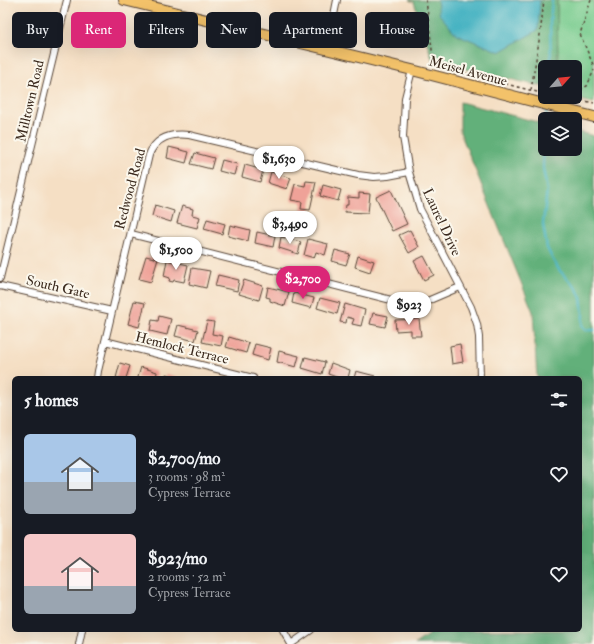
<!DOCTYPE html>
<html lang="en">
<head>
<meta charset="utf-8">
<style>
  body { margin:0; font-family:"IM FELL Double Pica",serif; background:#242831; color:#f1f3f6; height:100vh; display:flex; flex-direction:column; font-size:15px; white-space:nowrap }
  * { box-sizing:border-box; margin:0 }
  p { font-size:13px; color:#9ea1a6 }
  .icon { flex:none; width:22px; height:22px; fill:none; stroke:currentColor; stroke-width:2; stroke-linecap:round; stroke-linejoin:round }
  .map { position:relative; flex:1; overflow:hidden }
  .panel { position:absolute; left:12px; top:376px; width:570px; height:256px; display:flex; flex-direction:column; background:#171b24; border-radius:6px; box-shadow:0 4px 16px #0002 }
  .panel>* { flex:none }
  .banner { position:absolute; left:12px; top:12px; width:570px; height:36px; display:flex; gap:8px }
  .needle { width:26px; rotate:63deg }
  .controls { position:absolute; left:538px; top:60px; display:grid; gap:8px }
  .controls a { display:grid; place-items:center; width:44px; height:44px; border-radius:6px; background:#171b24; box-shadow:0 4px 16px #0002; font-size:20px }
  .price { position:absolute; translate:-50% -34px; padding:0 9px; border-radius:14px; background:#fff; color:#222; font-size:13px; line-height:26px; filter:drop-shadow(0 1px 2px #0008) }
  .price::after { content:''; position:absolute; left:50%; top:24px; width:12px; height:9px; margin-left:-6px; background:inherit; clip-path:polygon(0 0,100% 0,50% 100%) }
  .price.selected { background:#db2777; color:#fff }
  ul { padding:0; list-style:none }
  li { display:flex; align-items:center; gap:12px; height:100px; padding:0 12px }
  li span { display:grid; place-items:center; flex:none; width:112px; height:80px; border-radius:6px; color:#555 }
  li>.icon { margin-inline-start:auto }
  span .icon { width:48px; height:48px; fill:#fffc; stroke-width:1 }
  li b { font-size:17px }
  h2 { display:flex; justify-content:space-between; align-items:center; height:48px; padding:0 12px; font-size:17px }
  .tag { padding:0 14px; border-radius:6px; background:#171b24; box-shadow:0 4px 16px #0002; font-size:14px; line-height:36px }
  .tag.selected { background:#db2777; color:#fff }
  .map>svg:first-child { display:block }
  .green { fill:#79cc8f; stroke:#5a7b56 }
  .forest { fill:#62b07a; stroke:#4e6d4c }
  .water { fill:#46b3c2; stroke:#406e70 }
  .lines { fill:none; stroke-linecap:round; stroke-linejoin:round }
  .stream { stroke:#46b3c2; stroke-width:2.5 }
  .building { fill:#efa298 }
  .street-casing { stroke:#574537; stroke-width:8 }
  .primary-casing { stroke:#574537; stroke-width:12 }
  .path { stroke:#574537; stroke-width:1.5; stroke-dasharray:3 3; stroke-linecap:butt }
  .street { stroke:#fff; stroke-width:6 }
  .primary { stroke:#f3c26a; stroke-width:10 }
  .labels { text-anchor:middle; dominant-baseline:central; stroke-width:4; stroke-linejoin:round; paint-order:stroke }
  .street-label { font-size:14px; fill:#3b2a1e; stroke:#fbf7ec }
</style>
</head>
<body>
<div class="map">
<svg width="594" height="644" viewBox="0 0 594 644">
  <rect width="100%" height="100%" fill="#fbf7ec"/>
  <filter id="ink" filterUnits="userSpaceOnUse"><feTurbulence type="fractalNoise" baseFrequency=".025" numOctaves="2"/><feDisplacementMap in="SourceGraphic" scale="8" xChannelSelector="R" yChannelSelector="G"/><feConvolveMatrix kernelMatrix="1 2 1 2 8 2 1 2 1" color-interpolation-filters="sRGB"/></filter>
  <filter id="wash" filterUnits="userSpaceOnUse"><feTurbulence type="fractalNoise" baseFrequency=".012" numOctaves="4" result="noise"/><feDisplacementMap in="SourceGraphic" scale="16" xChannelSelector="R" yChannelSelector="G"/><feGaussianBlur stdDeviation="0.9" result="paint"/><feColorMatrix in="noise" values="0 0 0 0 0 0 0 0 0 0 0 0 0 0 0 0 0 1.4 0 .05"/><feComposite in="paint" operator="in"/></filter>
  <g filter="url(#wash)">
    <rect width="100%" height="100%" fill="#f5dfc4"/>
    <path class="green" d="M557,0H594V103L569,97H575V67H558Z"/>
    <path class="forest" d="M409,0H557L558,67H545V87L433,62L414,2Z
      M460,102L545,124V149H575V131L594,136V644H415L435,630H580V378H537L533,312L460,132Z"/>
    <path class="water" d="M437,0H540L538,30L500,52L456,34L439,14Z"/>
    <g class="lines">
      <path class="stream" d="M551,67L550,22L552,0
        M546,119L547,107
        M545,127L543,168L547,190L543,224L547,248L553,260L560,271L577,289L581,298L583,314L582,326L586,330H594"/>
    </g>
    <g id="blocks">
      <path class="building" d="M169,147L189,152L186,163L167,158Z
        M195,153L214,158L211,169L191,164Z
        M222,160L237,164L234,175L219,171Z
        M245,165L263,170L260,182L242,177Z
        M271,172L291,178L287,189L268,183Z
        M306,181L316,182L310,210L301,209L302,202L291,200L295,184L305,186Z
        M323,185L341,190L338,201L320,196Z
        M391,190L407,224L392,231L376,197Z
        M359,193L370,194L368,213L345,212L346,205H348V197L359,198Z
        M155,205L174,211L171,222L152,216Z
        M182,206L193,209L192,215L200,217L197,228L177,223Z
        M207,219L225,224L222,234L204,229Z
        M230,225L250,230L248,241L228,236Z
        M410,230L419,247L409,253L399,235Z
        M257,232L275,236L273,247L255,243Z
        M281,237L301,242L298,254L279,248Z
        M308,239L328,244L325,255L316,252L314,258L304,255Z
        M335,250L350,254L346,265L332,261Z
        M146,256L158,259L151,282L139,279Z
        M358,256L374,261L370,272L355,267Z
        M424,256L434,275L424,280L414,261Z
        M167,260L188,265L184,282L174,280L173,282L169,281L170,278L164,276Z
        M192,268L210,271L206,288L189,284Z
        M218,275L239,280L237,291L215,286Z
        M244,280L263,286L259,300L239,294Z
        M268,287L289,292L285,306L270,301V298L266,297Z
        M294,293L314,298L311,308L292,303Z
        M320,298L340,303L337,314L317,308Z
        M134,301L145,303L139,327L128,324Z
        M345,304L365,310L361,326L352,324L354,319L347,317L346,323L340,322Z
        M373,313L388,316L385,327L370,324Z
        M159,316L171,319L167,335L150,331L152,320L158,321Z
        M419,319L421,336H411V330L396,331L395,320Z
        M207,321L214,322L212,334L223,336L221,346L202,342Z
        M178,325L198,330L195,341L175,336Z
        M229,337L249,343L246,353L226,347Z
        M255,344L271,348L268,360L252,355Z
        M460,344L463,362L452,364L450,346Z
        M279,351L299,356L296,367L277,362Z
        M305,357L325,362L322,374L302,368Z
        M120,363L130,366L126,378H116Z
        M331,363L350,370L348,378H339L328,374Z
        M141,367L157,372L156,378H141L138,377Z
        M356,371L375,376L374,378H354Z
        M166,374L177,377V378H165Z"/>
    </g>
  </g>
  <g filter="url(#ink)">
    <use href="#blocks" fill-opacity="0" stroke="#574537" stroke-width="1"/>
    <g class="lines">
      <g class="street-casing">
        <path id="street" d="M327,50L337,0
          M412,70L405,98L404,120L403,137L409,172L420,209L471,307L477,324L479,337L480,378
          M131,234L403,303L414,304L425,302L460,287
          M0,278L67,0
          M0,286L112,311
          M105,341L253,378
          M97,378L98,371L149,155C156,137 171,133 189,135L332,169L358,175L374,177L388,176L409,172
          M283,630L291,644
          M79,644L82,630
          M291,644L311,630"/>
      </g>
      <g class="primary-casing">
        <path id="primary" d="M124,0L412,70L594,117"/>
      </g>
      <path class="path" d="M426,0L434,66H436
        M591,0L580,34L594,67
        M447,69L545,94
        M531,90L540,35L544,0
        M575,93L587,86L594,70
        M555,97L559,98L568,97
        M569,97L594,103"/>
      <use href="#street" class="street"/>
      <use href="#primary" class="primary"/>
    </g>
  </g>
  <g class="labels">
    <g class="street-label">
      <text transform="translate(468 71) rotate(15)">Meisel Avenue</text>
      <text transform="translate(30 101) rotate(-77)">Milltown Road</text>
      <text transform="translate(130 189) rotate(-75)">Redwood Road</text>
      <text transform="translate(442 222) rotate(65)">Laurel Drive</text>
      <text transform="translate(58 287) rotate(13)">South Gate</text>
      <text transform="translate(182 348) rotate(14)">Hemlock Terrace</text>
    </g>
  </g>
</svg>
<div class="controls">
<a><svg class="needle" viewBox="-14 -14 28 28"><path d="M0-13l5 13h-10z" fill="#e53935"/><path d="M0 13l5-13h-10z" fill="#9ea1a6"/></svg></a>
<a><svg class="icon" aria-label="layers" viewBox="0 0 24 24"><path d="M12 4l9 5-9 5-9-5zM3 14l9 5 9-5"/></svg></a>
</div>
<b class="price" style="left:279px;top:180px">$1,630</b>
<b class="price" style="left:290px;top:245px">$3,490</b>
<b class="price" style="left:176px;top:271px">$1,500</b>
<b class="price selected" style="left:303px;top:300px">$2,700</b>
<b class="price" style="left:409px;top:326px">$923</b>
<div class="banner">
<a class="tag">Buy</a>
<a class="tag selected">Rent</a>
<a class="tag">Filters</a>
<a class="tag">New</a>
<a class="tag">Apartment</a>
<a class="tag">House</a>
</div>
<section class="panel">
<h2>5 homes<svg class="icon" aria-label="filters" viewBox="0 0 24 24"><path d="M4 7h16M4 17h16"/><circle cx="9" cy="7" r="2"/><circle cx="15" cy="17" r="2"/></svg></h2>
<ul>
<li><span style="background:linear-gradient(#a9c7e8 60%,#9aa5b1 0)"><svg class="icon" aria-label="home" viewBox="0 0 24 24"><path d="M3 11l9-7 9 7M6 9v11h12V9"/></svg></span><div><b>$2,700/mo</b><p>3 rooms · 98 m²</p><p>Cypress Terrace</p></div><svg class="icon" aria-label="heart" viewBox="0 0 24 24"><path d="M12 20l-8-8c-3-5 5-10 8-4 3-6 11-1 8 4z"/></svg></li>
<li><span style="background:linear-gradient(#f6c9c9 65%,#9aa5b1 0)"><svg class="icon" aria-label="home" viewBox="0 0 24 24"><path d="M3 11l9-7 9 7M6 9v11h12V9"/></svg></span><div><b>$923/mo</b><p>2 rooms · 52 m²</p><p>Cypress Terrace</p></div><svg class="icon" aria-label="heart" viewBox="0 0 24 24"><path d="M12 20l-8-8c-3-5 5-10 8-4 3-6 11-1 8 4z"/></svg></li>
</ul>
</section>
</div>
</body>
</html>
